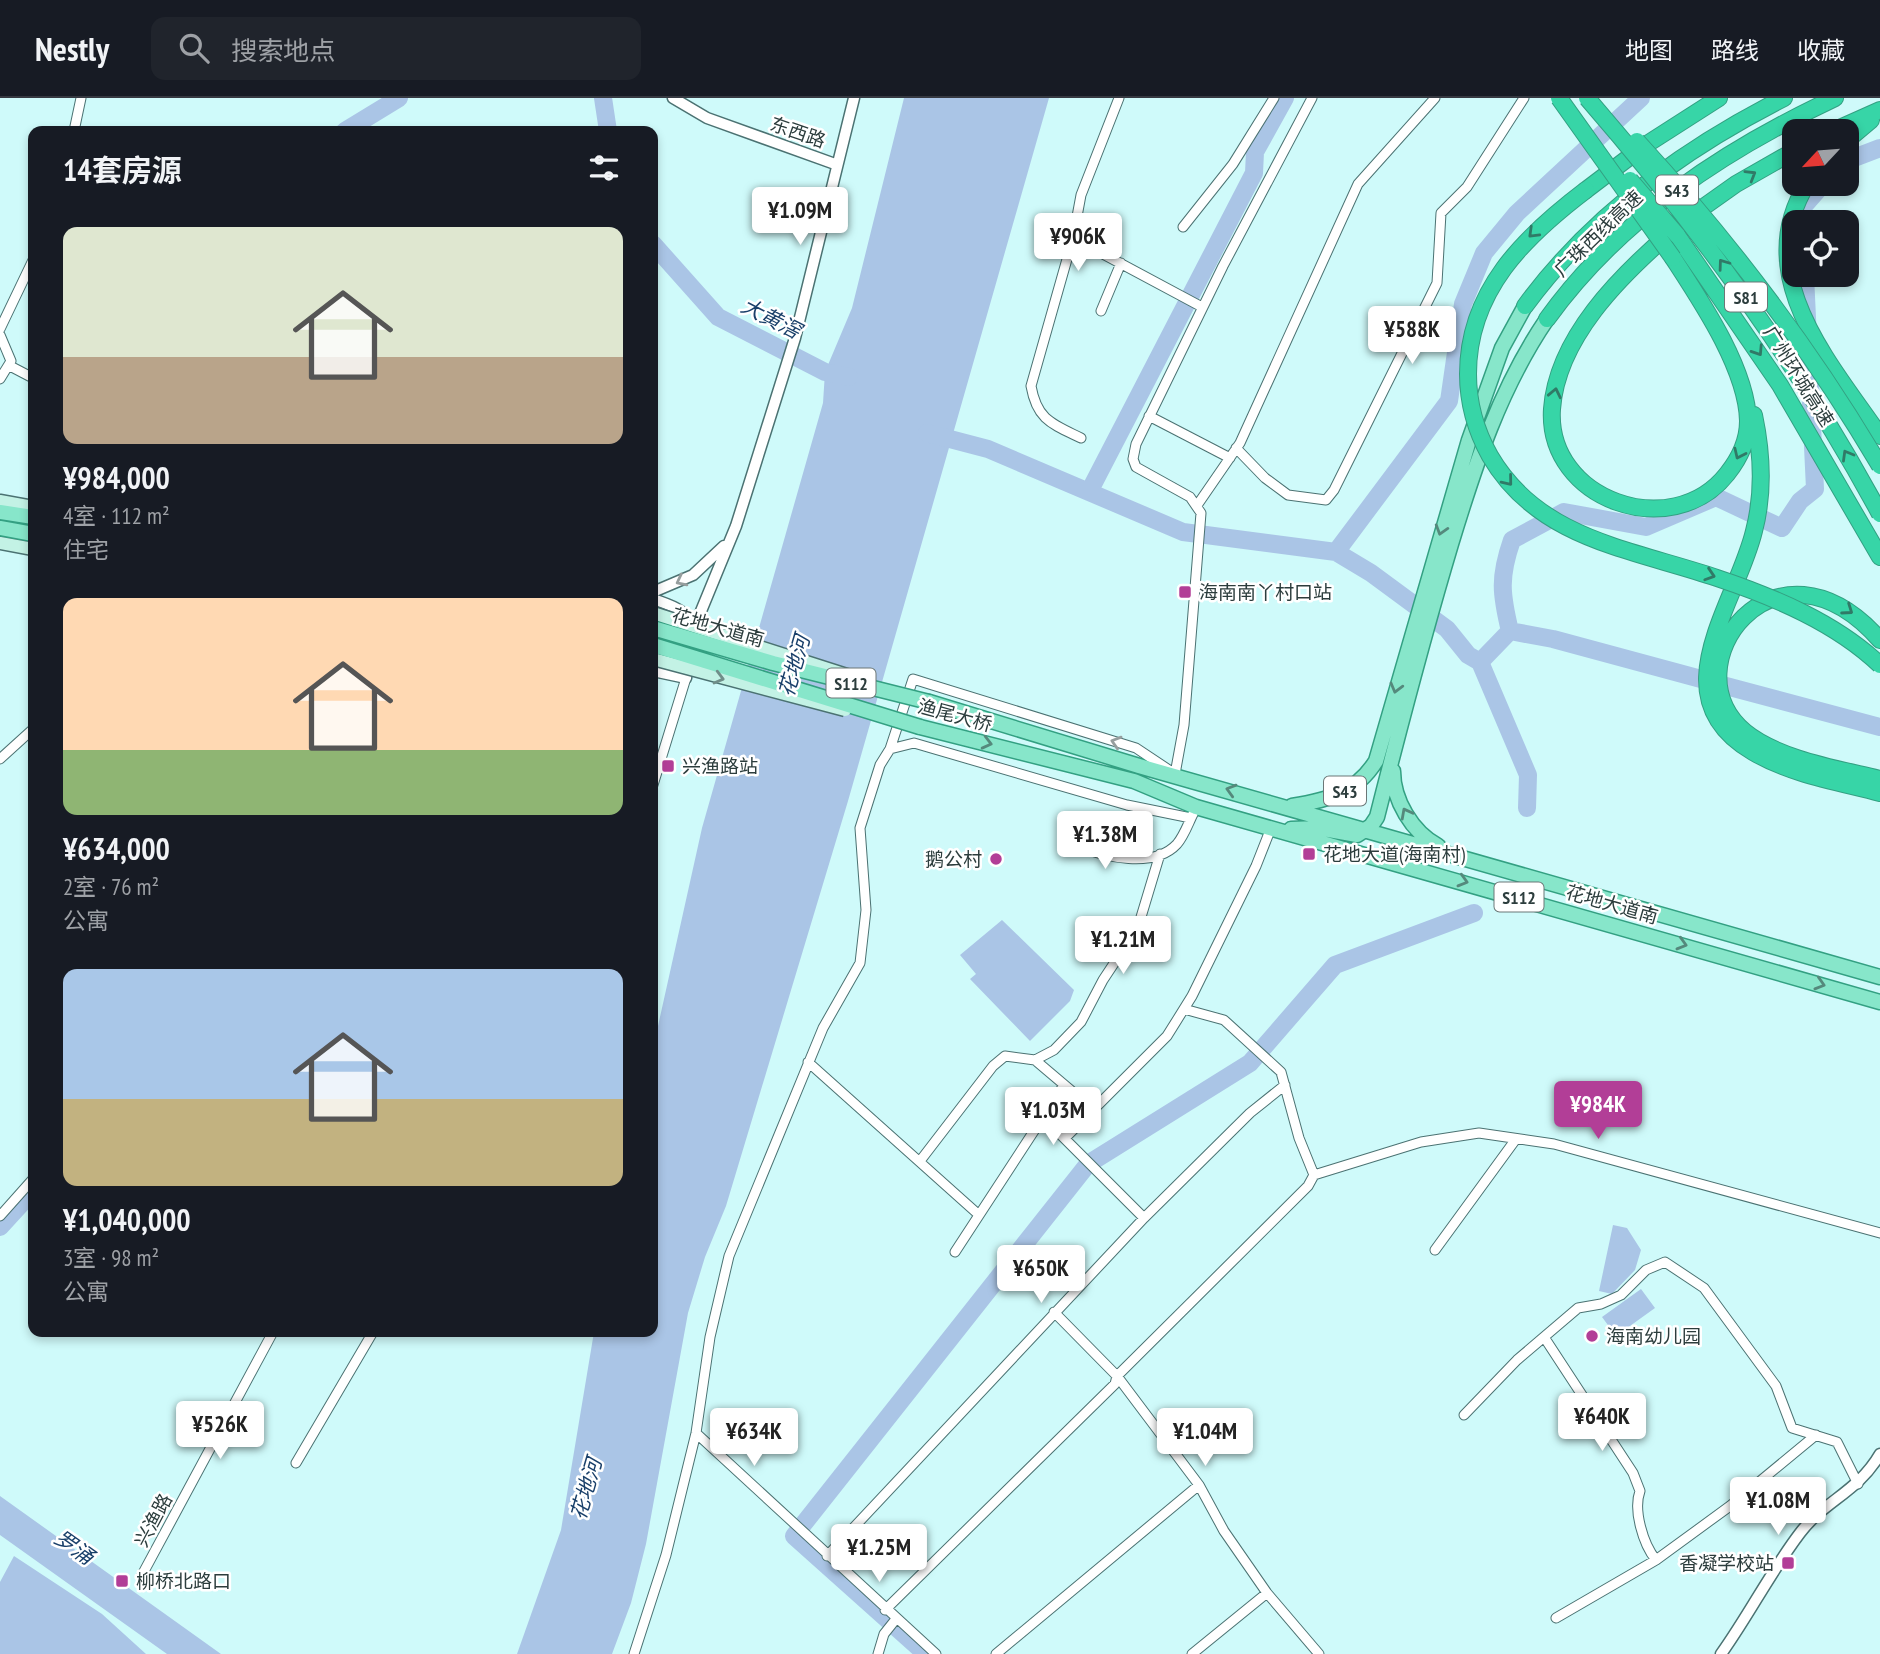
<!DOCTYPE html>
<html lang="zh">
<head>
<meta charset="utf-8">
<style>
  body { margin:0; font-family:"PT Sans Narrow","Noto Sans SC",sans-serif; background:#20242c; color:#f1f3f6; height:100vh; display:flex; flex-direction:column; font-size:26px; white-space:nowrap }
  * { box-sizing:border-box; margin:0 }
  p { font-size:23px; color:#9ea1a6 }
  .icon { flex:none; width:38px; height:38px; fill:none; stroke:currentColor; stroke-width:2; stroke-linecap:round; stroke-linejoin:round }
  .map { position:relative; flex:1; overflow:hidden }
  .side { position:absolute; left:28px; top:28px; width:630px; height:1211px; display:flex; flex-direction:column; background:#171b24; border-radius:14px; box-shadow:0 4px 10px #0003 }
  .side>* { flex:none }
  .needle { width:46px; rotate:244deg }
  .buttons { position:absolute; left:1782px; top:21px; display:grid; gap:14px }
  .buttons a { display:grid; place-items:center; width:77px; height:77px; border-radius:14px; background:#171b24; box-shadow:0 4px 10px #0003; font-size:35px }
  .price { position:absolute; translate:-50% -60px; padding:0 16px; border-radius:7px; background:#fff; color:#222; font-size:23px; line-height:46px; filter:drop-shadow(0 2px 4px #0008) }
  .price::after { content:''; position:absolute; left:50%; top:42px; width:21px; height:16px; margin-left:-10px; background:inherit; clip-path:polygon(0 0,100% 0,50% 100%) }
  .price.active { background:#b23e97; color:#fff }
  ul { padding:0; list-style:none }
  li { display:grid; align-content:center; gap:14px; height:371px; padding:0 35px }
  li span { display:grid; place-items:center; height:217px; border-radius:14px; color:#555 }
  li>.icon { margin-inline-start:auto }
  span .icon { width:126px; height:126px; fill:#fffc; stroke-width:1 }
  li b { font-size:30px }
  h2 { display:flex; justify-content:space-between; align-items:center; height:84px; padding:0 35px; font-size:30px }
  header { display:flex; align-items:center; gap:42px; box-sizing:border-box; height:98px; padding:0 35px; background:#171b24; border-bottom:2px solid #363941 }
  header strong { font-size:33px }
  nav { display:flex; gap:38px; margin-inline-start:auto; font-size:24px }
  .search { width:490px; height:63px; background:#20242c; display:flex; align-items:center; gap:18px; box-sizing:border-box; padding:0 24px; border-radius:14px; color:#9ea1a6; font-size:26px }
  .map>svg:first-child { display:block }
  .water { fill:#aac5e6 }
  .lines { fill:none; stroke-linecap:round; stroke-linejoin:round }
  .river { stroke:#aac5e6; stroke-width:18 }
  .minor-casing { stroke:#4b7272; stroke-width:11 }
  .tertiary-casing { stroke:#4b7272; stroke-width:13 }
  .secondary-casing { stroke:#4b7272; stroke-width:15 }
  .primary-casing { stroke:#33a082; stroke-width:17 }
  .motorway-casing { stroke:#33a082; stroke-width:18 }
  .minor { stroke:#fff; stroke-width:9 }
  .tertiary { stroke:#fff; stroke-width:10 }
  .secondary { stroke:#c3f2e5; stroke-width:12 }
  .primary { stroke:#87e6ca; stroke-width:14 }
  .motorway { stroke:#37d5a7; stroke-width:16 }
  .secondary-bridge-casing { stroke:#4b7272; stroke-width:15; stroke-linecap:butt }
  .primary-bridge-casing { stroke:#33a082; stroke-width:17; stroke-linecap:butt }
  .motorway-bridge-casing { stroke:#33a082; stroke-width:18; stroke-linecap:butt }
  .secondary-bridge { stroke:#c3f2e5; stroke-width:12 }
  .primary-bridge { stroke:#87e6ca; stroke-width:14 }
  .motorway-bridge { stroke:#37d5a7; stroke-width:16 }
  .oneway { stroke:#307a67 }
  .oneway2 { stroke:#55897c }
  .oneway3 { stroke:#969e9e }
  .oneway4 { stroke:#708e89 }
  .poi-dot { fill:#b23e97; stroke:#fff; stroke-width:2.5 }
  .labels { text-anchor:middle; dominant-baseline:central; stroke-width:5; stroke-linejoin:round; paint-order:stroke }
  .shield { fill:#fff; stroke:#6b7777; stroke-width:2 }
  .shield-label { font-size:18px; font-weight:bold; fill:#2c3d3d }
  .street-label { font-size:19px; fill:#2c3d3d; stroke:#fff }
  .poi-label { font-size:19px; fill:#2c3d3d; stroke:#fff; text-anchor:start }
  .water-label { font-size:21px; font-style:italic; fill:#1a406a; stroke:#fff }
</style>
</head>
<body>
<header>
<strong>Nestly</strong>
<div class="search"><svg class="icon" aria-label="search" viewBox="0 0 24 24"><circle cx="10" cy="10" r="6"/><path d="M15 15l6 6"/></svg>搜索地点</div>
<nav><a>地图</a><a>路线</a><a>收藏</a></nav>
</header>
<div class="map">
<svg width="1880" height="1556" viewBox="0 0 1880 1556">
  <rect width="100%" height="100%" fill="#cffafa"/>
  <path class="water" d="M904,0H1049L848,703L726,1108L705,1159L688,1215L646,1446L631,1505L612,1556H517L561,1432L594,1234H653V951L656,937L702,730L823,305L825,274L852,210Z
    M1002,822L1074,892L1070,903L1030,943L970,881L976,876L960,857Z
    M1613,1127L1627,1130L1641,1152L1635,1172L1612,1196L1599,1193Z
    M1641,1191L1655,1210L1616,1238L1602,1219Z
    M0,1398L221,1556H167L0,1437Z
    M14,1458L102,1516L146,1556H0V1484Z"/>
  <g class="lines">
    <path class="river" d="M603,0L608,33
      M345,33L399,0
      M1846,63L1880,50
      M1802,124V110L1823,86
      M653,146L718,219L825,274L849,279
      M927,335L988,351L1183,434L1336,454L1371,475L1447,531L1468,557L1480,564L1528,677L1527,710
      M1089,394L1254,75L1255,54L1285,0
      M1336,454L1449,303L1463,206L1484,155L1517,115L1641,0
      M1510,533L1553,541L1701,581
      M1480,564L1510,533C1501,496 1499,479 1512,442L1564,414L1646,429L1716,399L1782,430L1800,403L1815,391L1805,177
      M1726,588L1880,629
      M0,1129L33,1093
      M926,1556L794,1438L1088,1066L1250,965L1335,867L1474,815"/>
    <g class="minor-casing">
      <path id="minor" d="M74,33L81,0
        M1183,129L1233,66L1274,0
        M1073,140L1202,209
        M1101,213L1121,165
        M0,231L33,162
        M0,237L11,263L0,281
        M10,268L33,280
        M1149,318L1230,360
        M1081,340C1052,326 1037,322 1031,288L1073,140L1081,97L1119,0
        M1236,350L1265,380L1288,397L1326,402L1334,392L1437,185L1441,115L1467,89L1524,0
        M1198,406L1240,345L1358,86L1435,0
        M890,651L913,581L1136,650L1175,676L1184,627L1201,415L1190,399L1136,369L1133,361L1136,346L1223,168L1312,0
        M0,661L33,631
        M653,687L686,580
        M1078,748C1104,759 1154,771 1177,746C1184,738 1188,726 1193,716
        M1035,962L1054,952L1081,924L1103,882L1138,829L1160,756
        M808,964L979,1117
        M1043,1019L1144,1120
        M1065,1040L1167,938L1192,898L1256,768L1271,730
        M920,1063L993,968L1005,958L1035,962L1094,1012
        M1314,1077L1421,1044L1479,1035L1554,1046L1880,1135
        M0,1118L33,1081
        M1435,1152L1516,1041
        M955,1154L1064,987
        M1054,1214L1117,1278L1199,1387L1224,1433L1267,1495L1319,1556
        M1544,1239L1633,1375L1640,1393C1633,1412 1643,1446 1656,1462
        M1464,1317L1517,1262L1578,1210L1601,1206L1621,1197L1646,1172L1665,1164L1704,1190L1776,1288L1792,1330L1837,1344L1858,1386
        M696,1335L936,1556
        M296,1365L373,1234
        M827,1458L1144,1120L1250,1015L1285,987
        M142,1477L273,1234
        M885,1512L1115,1286L1117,1278L1308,1088L1314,1077L1299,1040L1281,974L1224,922L1184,911
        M1556,1520L1656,1462L1730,1408L1816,1337
        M634,1556L666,1457L696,1335L710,1239L729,1158L823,930L860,865L866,812L860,730L880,667L890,651L914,645L1127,707L1191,720
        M878,1556L884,1536L896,1521
        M996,1556L1199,1387
        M1192,1556L1267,1495"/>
    </g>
    <g class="tertiary-casing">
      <path id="tertiary" d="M673,0L707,20L835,66
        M653,494L693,477L724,448
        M653,501C672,508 688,511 693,533
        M690,549L699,518L736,428L795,240L854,0
        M653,573L686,580L688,565
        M1721,1556C1749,1517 1771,1473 1800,1435C1824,1403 1858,1394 1880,1356"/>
    </g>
    <g class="secondary-casing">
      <path id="secondary" d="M0,403L33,409
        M0,445L33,451"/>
    </g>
    <g class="primary-casing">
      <path id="primary" d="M0,414L33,419
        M0,430L33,436
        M929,604L1139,668L1880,879
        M920,629L1134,683L1196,709L1880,904
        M1393,673C1393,702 1412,734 1438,748
        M1292,708C1328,702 1356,695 1376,663L1469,342L1502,250L1525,208
        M1291,731L1318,730L1357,737L1371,728L1377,719C1400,628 1424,536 1451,446C1475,367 1500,290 1547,221"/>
    </g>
    <g class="motorway-casing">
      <path id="motorway" d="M1833,33L1880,12
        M1846,43L1871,22
        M1807,86C1750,177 1830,265 1880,338
        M1586,92L1644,48L1719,0
        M1688,120L1736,86L1794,53
        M1671,134C1620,178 1557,240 1552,311C1546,402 1672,446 1727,376C1739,361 1748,342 1748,323C1747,271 1701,203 1673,160
        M1677,137L1780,287L1880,459
        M1525,208C1591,118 1685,50 1784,0
        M1547,221C1619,121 1724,52 1835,0
        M1754,317C1762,355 1764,395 1754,433C1737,505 1658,599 1753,654C1790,676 1838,684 1880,695
        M1880,542C1775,423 1667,569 1745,634C1778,661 1839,671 1880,681"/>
    </g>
    <use href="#minor" class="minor"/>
    <use href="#tertiary" class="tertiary"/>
    <use href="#secondary" class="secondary"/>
    <use href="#primary" class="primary"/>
    <use href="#motorway" class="motorway"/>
    <g class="secondary-bridge-casing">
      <path id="secondary-bridge" d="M653,515L856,580
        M653,561L845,612"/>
    </g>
    <g class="primary-bridge-casing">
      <path id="primary-bridge" d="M653,530L773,565L929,604
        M653,547L920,629"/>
    </g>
    <g class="motorway-bridge-casing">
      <path id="motorway-bridge" d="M1559,0L1673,160
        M1587,0C1699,129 1799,265 1880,416
        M1637,43C1729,143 1811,251 1880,368
        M1630,82L1677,137
        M1586,92C1524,139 1468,193 1468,276C1468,305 1476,333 1490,358C1539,442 1632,451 1717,480C1774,499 1836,525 1880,567"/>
    </g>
    <use href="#secondary-bridge" class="secondary-bridge"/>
    <use href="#primary-bridge" class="primary-bridge"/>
    <use href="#motorway-bridge" class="motorway-bridge"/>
  </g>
  <defs><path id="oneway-chevron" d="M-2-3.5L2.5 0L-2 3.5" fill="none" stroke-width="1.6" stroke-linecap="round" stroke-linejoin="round" transform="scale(1.75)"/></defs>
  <g class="oneway">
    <use href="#oneway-chevron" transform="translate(1751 77) rotate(-31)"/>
    <use href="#oneway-chevron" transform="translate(1533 135) rotate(136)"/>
    <use href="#oneway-chevron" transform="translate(1723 166) rotate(-126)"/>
    <use href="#oneway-chevron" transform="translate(1758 253) rotate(57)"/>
    <use href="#oneway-chevron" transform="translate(1555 295) rotate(-78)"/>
    <use href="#oneway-chevron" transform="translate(1739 356) rotate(115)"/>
    <use href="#oneway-chevron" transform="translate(1847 357) rotate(-120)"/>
    <use href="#oneway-chevron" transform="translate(1508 383) rotate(51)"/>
    <use href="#oneway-chevron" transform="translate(1710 477) rotate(18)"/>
    <use href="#oneway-chevron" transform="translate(1848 512) rotate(35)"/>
  </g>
  <g class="oneway2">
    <use href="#oneway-chevron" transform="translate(1441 432) rotate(107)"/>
    <use href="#oneway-chevron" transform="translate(1396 590) rotate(105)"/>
    <use href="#oneway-chevron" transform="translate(987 645) rotate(14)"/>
    <use href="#oneway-chevron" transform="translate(1231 692) rotate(-164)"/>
    <use href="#oneway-chevron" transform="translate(1406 715) rotate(-118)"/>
    <use href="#oneway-chevron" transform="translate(1463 783) rotate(16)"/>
    <use href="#oneway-chevron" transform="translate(1682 846) rotate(16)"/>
    <use href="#oneway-chevron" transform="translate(1820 886) rotate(17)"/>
  </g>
  <g class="oneway3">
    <use href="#oneway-chevron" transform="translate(681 483) rotate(153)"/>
    <use href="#oneway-chevron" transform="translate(1116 644) rotate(-163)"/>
  </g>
  <use class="oneway4" href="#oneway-chevron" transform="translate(719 580) rotate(15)"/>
  <g class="poi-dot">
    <rect x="1178" y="487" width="14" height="14" rx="3.5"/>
    <rect x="661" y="661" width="14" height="14" rx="3.5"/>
    <rect x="1302" y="749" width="14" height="14" rx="3.5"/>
    <circle cx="996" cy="761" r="7"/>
    <circle cx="1592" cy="1238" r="7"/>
    <rect x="1781" y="1458" width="14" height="14" rx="3.5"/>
    <rect x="115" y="1476" width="14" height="14" rx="3.5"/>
  </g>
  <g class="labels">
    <g class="shield">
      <rect x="1656" y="77.5" width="42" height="29" rx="5"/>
      <rect x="1725" y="184.5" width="42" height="29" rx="5"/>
      <rect x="826.5" y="570.5" width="49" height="29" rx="5"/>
      <rect x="1324" y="678.5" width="42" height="29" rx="5"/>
      <rect x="1494.5" y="784.5" width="49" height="29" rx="5"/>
    </g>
    <g class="shield-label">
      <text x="1677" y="92">S43</text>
      <text x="1746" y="199">S81</text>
      <text x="851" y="585">S112</text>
      <text x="1345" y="693">S43</text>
      <text x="1519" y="799">S112</text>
    </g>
    <g class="street-label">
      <text transform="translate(798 34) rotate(19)">东西路</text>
      <text transform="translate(1598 135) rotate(-44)">广珠西线高速</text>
      <text transform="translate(1799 278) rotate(58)">广州环城高速</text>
      <text transform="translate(718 529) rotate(16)">花地大道南</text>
      <text transform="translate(955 617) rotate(15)">渔尾大桥</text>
      <text transform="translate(1612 806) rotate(16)">花地大道南</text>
      <text transform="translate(153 1422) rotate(-62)">兴渔路</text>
    </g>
    <g class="poi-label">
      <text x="1199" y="494">海南南丫村口站</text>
      <text x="682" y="668">兴渔路站</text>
      <text x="1323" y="756">花地大道(海南村)</text>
      <text x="982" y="761" text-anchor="end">鹅公村</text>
      <text x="1606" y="1238">海南幼儿园</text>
      <text x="1774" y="1465" text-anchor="end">香凝学校站</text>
      <text x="136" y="1483">柳桥北路口</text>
    </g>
    <g class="water-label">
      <text transform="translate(771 220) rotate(27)">大黄滘</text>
      <text transform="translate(794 568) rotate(-74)">花地河</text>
      <text transform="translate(586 1391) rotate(-74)">花地河</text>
      <text transform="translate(74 1449) rotate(35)">罗涌</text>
    </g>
  </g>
</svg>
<div class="buttons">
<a><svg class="needle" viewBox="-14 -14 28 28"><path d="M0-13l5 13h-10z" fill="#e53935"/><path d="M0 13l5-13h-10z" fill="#9ea1a6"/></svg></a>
<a><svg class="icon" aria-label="locate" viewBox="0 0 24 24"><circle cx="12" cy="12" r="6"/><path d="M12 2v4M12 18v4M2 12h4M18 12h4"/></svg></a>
</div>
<b class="price" style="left:800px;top:149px">¥1.09M</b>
<b class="price" style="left:1078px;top:175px">¥906K</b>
<b class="price" style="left:1412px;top:268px">¥588K</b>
<b class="price" style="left:1105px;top:773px">¥1.38M</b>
<b class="price" style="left:1123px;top:878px">¥1.21M</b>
<b class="price active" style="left:1598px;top:1043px">¥984K</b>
<b class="price" style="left:1053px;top:1049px">¥1.03M</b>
<b class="price" style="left:1041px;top:1207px">¥650K</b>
<b class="price" style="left:1602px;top:1355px">¥640K</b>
<b class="price" style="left:220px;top:1363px">¥526K</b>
<b class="price" style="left:754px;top:1370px">¥634K</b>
<b class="price" style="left:1205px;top:1370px">¥1.04M</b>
<b class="price" style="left:1778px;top:1439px">¥1.08M</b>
<b class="price" style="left:879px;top:1486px">¥1.25M</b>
<section class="side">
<h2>14套房源<svg class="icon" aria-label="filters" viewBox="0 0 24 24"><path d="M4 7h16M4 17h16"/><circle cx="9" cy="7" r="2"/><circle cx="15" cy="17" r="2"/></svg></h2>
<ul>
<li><span style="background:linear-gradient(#dfe7d0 60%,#b9a48a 0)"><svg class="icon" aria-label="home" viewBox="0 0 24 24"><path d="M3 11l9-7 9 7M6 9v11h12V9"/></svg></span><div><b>¥984,000</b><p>4室 · 112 m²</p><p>住宅</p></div></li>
<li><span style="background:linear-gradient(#ffd9b3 70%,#8fb573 0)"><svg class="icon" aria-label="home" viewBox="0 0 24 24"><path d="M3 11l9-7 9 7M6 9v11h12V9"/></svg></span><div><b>¥634,000</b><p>2室 · 76 m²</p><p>公寓</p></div></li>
<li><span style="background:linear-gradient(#a9c7e8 60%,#c2b280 0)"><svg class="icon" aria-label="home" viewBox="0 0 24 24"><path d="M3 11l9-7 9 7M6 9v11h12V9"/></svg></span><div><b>¥1,040,000</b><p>3室 · 98 m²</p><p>公寓</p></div></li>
</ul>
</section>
</div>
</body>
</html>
